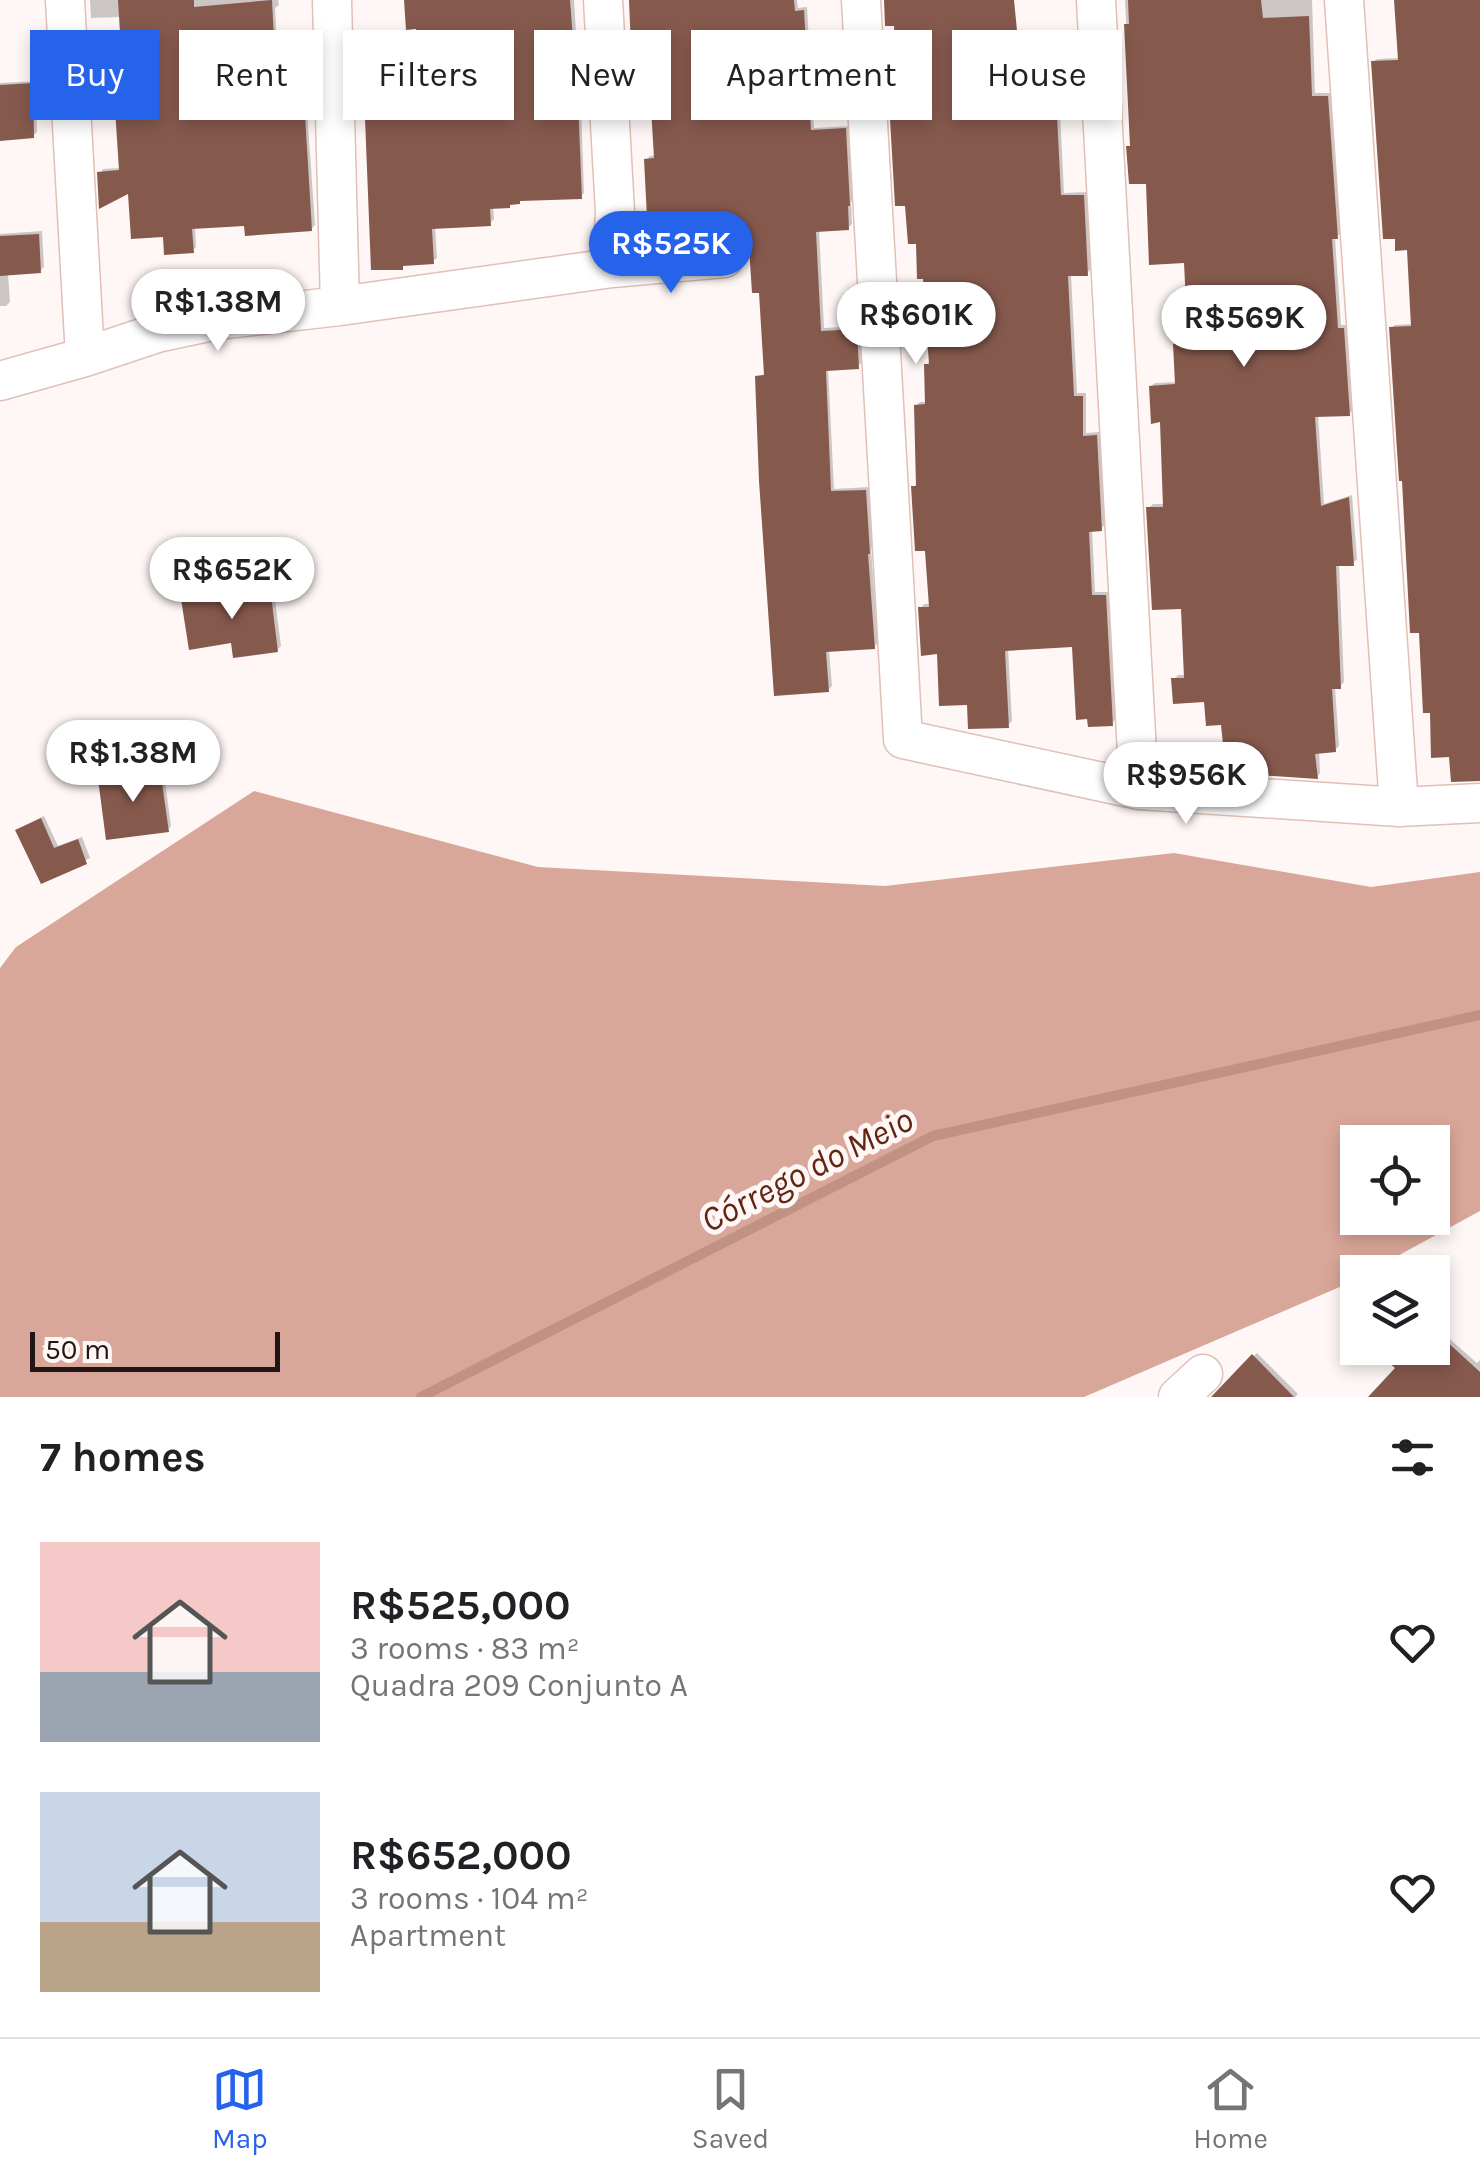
<!DOCTYPE html>
<html lang="en">
<head>
<meta charset="utf-8">
<style>
  body { margin:0; font-family:Karla,sans-serif; background:#f6f6f6; color:#202124; height:100vh; display:flex; flex-direction:column; font-size:38px; white-space:nowrap }
  * { box-sizing:border-box; margin:0 }
  p { font-size:32px; color:#757577 }
  .icon { flex:none; width:55px; height:55px; fill:none; stroke:currentColor; stroke-width:2; stroke-linecap:round; stroke-linejoin:round }
  .map { position:relative; height:1397px; overflow:hidden }
  .side { display:flex; flex-direction:column; background:#fff; flex:1 }
  .side>* { flex:none }
  .guide { position:absolute; left:30px; top:30px; width:1420px; height:90px; display:flex; gap:20px }
  .tools { position:absolute; left:1340px; top:1125px; display:grid; gap:20px }
  .tools a { display:grid; place-items:center; width:110px; height:110px; border-radius:0px; background:#fff; box-shadow:0 5px 15px #0003; font-size:50px }
  .scale { position:absolute; left:30px; bottom:25px; width:250px; box-sizing:border-box; padding-left:10px; border:5px solid #211613; border-top:0; font-size:28px; line-height:35px; white-space:nowrap; color:#211613; -webkit-text-stroke:8px #fef7f5; paint-order:stroke }
  .price { position:absolute; translate:-50% -85px; padding:0 22px; border-radius:35px; background:#fff; color:#222; font-size:32px; line-height:65px; filter:drop-shadow(0 2px 5px #0008) }
  .price::after { content:''; position:absolute; left:50%; top:60px; width:30px; height:22px; margin-left:-15px; background:inherit; clip-path:polygon(0 0,100% 0,50% 100%) }
  .price.selected { background:#2563eb; color:#fff }
  ul { padding:0; list-style:none }
  li { display:flex; align-items:center; gap:30px; height:250px; padding:0 40px }
  li span { display:grid; place-items:center; flex:none; width:280px; height:200px; border-radius:0px; color:#555 }
  li>.icon { margin-inline-start:auto }
  span .icon { width:120px; height:120px; fill:#fffc; stroke-width:1 }
  li b { font-size:42px }
  h2 { display:flex; justify-content:space-between; align-items:center; height:120px; padding:0 40px; font-size:42px }
  .pill { padding:0 35px; border-radius:0px; background:#fff; box-shadow:0 5px 15px #0003; font-size:35px; line-height:90px }
  .pill.selected { background:#2563eb; color:#fff }
  .menu { display:flex; justify-content:space-around; align-items:center; height:140px; border-top:2px solid #e0e0e0; background:#fff; font-size:28px; color:#757577 }
  .menu a { display:grid; justify-items:center; gap:5px }
  .menu .selected { color:#2563eb }
  .map>svg:first-child { display:block }
  .forest { fill:#d9a799; fill-rule:evenodd }
  .shadow { fill:#0003 }
  .lines { fill:none; stroke-linecap:round; stroke-linejoin:round }
  .stream { stroke:#c19183; stroke-width:10 }
  .building { fill:#86594d }
  .street-casing { stroke:#e0c0b7; stroke-width:41 }
  .street { stroke:#fff; stroke-width:38 }
  .labels { text-anchor:middle; dominant-baseline:central; stroke-width:10; stroke-linejoin:round; paint-order:stroke }
  .water-label { font-size:35px; font-style:italic; fill:#612514; stroke:#fef7f5 }
</style>
</head>
<body>
<div class="map">
<svg width="1480" height="1397" viewBox="0 0 1480 1397">
  <rect width="100%" height="100%" fill="#fef7f5"/>
  <path class="forest" d="M254,791L538,867L885,886L1174,853L1371,887L1480,872V1211L1368,1272H1358L1357,1278L1349,1283L1084,1397H0V968L16,947ZM1358,1142H1432V1218H1358Z"/>
  <path class="shadow" d="M90,0H278L279,5L275,8L280,97L306,95L315,225L311,229L246,223L195,226L196,247L193,250L165,235L130,190L100,173L103,169L121,168L118,110L122,107L148,105L144,45L122,17L91,18Z
    M407,0H574L577,48H579L584,193L581,196L522,198L493,206L494,219L490,223L435,226L437,258L433,261L406,263L402,267L366,94L370,90L421,87L418,27Z
    M631,0H797L798,8L807,7L814,128L849,126L853,199L851,202L852,224L848,228L819,229L824,328L860,326L862,362L858,366L828,368L834,489L869,487L873,548L871,549L878,643L874,647L829,650L832,686L828,690L758,377L766,373L762,291L750,228L682,214L646,160L650,156L657,155L654,105Z
    M886,0H1006L1007,35L1020,34L1023,58H1036L1037,74L1058,73L1064,193L1087,192L1091,269L1087,273L1071,274L1077,393H1086V433L1100,432L1105,525L1101,528L1092,529L1095,592H1109L1116,719L1112,723L1075,645L1008,648L1012,721L1008,725L969,702L940,651L921,608L924,604H932L928,548L914,487L918,482L916,406L920,402H927L926,365L931,360L925,276L891,85L895,81L899,80L896,23Z
    M1125,0H1312L1315,93H1331L1341,233L1335,238L1341,325H1347L1353,410L1349,414L1318,415L1324,504L1352,495L1357,559L1353,563H1339L1344,682L1340,686L1335,687L1339,746L1335,750L1319,751L1320,773L1317,777L1224,722L1206,700L1174,679L1178,675H1186L1183,606L1149,508L1153,504H1166L1162,419L1151,386L1155,383L1178,382L1175,345L1179,341H1190L1186,261L1132,144Z
    M1398,0H1480V778L1451,754L1432,710L1405,479L1391,328L1395,325L1413,324L1409,247L1373,62L1377,59L1400,58Z
    M36,81L37,132L33,136L0,138V83Z
    M42,231L44,267L40,271L8,273L10,302L6,306H0V234Z
    M273,584L281,646L277,650L233,640L184,600L187,596Z
    M163,767L171,826L168,829L100,780L104,776Z
    M44,816L58,846L82,837L90,858L43,881L22,827Z
    M1436,1327L1477,1363L1480,1360V1397H1370L1416,1348H1432V1330Z
    M1257,1353L1298,1394L1295,1397H1213Z"/>
  <g class="lines">
    <path class="stream" d="M421,1397L933,1136L1480,1015"/>
  </g>
  <path class="building" d="M118,0H194V7L272,0L277,99L304,98L312,231L245,236L244,226L192,229L194,253L164,255L163,237L131,239L128,194L99,209L97,172L119,170L115,109L146,108L142,48L121,49Z
    M404,0H570L574,51H576L582,199L520,201V204L510,205V208L490,209L491,226L432,229L434,264L403,266V270H371L364,93L418,90L416,29L406,30Z
    M629,0H794L795,11L804,10L811,130L846,128L850,206H848L849,230L816,232L821,331L857,329L859,369L826,371L831,491L866,490L870,554H868L875,649L826,652L829,692L774,696L759,481L755,376L764,375L759,293H752L748,231L679,238V217L647,218L644,159L654,158L651,108H642L639,47L631,48Z
    M884,0H1014L1020,61H1032L1034,77L1055,76L1061,195H1084L1088,276H1068L1074,396H1083V436L1097,435L1102,531L1089,532L1092,595H1106L1113,726L1088,727L1087,719L1076,720L1072,647L1005,651L1009,728L968,729L967,705L939,706L937,654L921,656L918,607H929L925,551H915L911,486H916L914,405L925,404L924,364H929L923,279H917L916,244H908L905,206H895L888,84L897,83L894,26H885Z
    M1128,0H1261L1263,18L1309,16L1312,96H1328L1338,239H1332L1338,328H1344L1350,416L1315,417L1321,506L1349,497L1354,566H1336L1341,689H1332L1336,752L1315,754L1318,779L1226,773L1221,725L1206,726L1204,702L1173,704L1171,678H1184L1181,609L1152,610L1146,507H1163L1160,422L1151,424L1149,386L1175,384L1173,344H1188L1184,263L1149,265L1146,184H1129L1126,146H1130L1124,24H1129Z
    M1394,0H1480V781L1451,782L1449,757L1431,758L1430,713H1423L1419,633H1410L1402,481H1399L1389,327L1411,326L1407,250L1395,251V239H1383L1371,61L1398,60Z
    M33,83L34,138L0,141V85Z
    M39,234L41,273L0,276V236Z
    M270,587L278,652L233,658L231,643L189,650L181,599Z
    M160,769L169,832L106,840L98,779Z
    M41,818L54,848L78,839L87,864L41,884L15,830Z
    M1432,1328L1480,1372V1397H1368L1395,1368L1373,1348H1432Z
    M1252,1354L1294,1397H1211Z"/>
  <g class="lines">
    <g class="street-casing">
      <path id="street" d="M65,0L85,357
        M332,0L340,306
        M603,0L615,212L612,268
        M861,0L903,739L1139,790L1399,807L1480,803
        M1096,0L1139,790
        M1344,0L1399,807
        M0,381L85,357L157,333L218,320L340,306L612,268L724,258
        M1178,1397L1203,1374"/>
    </g>
    <use href="#street" class="street"/>
  </g>
  <g class="labels">
    <g class="water-label">
      <text transform="translate(807 1170) rotate(-27)">Córrego do Meio</text>
    </g>
  </g>
</svg>
<div class="tools">
<a><svg class="icon" aria-label="locate" viewBox="0 0 24 24"><circle cx="12" cy="12" r="6"/><path d="M12 2v4M12 18v4M2 12h4M18 12h4"/></svg></a>
<a><svg class="icon" aria-label="layers" viewBox="0 0 24 24"><path d="M12 4l9 5-9 5-9-5zM3 14l9 5 9-5"/></svg></a>
</div>
<div class="scale">50 m</div>
<b class="price selected" style="left:671px;top:296px">R$525K</b>
<b class="price" style="left:218px;top:354px">R$1.38M</b>
<b class="price" style="left:916px;top:367px">R$601K</b>
<b class="price" style="left:1244px;top:370px">R$569K</b>
<b class="price" style="left:232px;top:622px">R$652K</b>
<b class="price" style="left:133px;top:805px">R$1.38M</b>
<b class="price" style="left:1186px;top:827px">R$956K</b>
<div class="guide">
<a class="pill selected">Buy</a>
<a class="pill">Rent</a>
<a class="pill">Filters</a>
<a class="pill">New</a>
<a class="pill">Apartment</a>
<a class="pill">House</a>
</div>
</div>
<section class="side">
<h2>7 homes<svg class="icon" aria-label="filters" viewBox="0 0 24 24"><path d="M4 7h16M4 17h16"/><circle cx="9" cy="7" r="2"/><circle cx="15" cy="17" r="2"/></svg></h2>
<ul>
<li><span style="background:linear-gradient(#f6c9c9 65%,#9aa5b1 0)"><svg class="icon" aria-label="home" viewBox="0 0 24 24"><path d="M3 11l9-7 9 7M6 9v11h12V9"/></svg></span><div><b>R$525,000</b><p>3 rooms · 83 m²</p><p>Quadra 209 Conjunto A</p></div><svg class="icon" aria-label="heart" viewBox="0 0 24 24"><path d="M12 20l-8-8c-3-5 5-10 8-4 3-6 11-1 8 4z"/></svg></li>
<li><span style="background:linear-gradient(#c9d6e8 65%,#b9a48a 0)"><svg class="icon" aria-label="home" viewBox="0 0 24 24"><path d="M3 11l9-7 9 7M6 9v11h12V9"/></svg></span><div><b>R$652,000</b><p>3 rooms · 104 m²</p><p>Apartment</p></div><svg class="icon" aria-label="heart" viewBox="0 0 24 24"><path d="M12 20l-8-8c-3-5 5-10 8-4 3-6 11-1 8 4z"/></svg></li>
</ul>
</section>
<nav class="menu">
<a class="selected"><svg class="icon" aria-label="map" viewBox="0 0 24 24"><path d="M3 6l6-2 6 2 6-2v14l-6 2-6-2-6 2zM9 4v14M15 6v14"/></svg>Map</a>
<a><svg class="icon" aria-label="saved" viewBox="0 0 24 24"><path d="M7 4h10v16l-5-4-5 4z"/></svg>Saved</a>
<a><svg class="icon" aria-label="home" viewBox="0 0 24 24"><path d="M3 11l9-7 9 7M6 9v11h12V9"/></svg>Home</a>
</nav>
</body>
</html>
